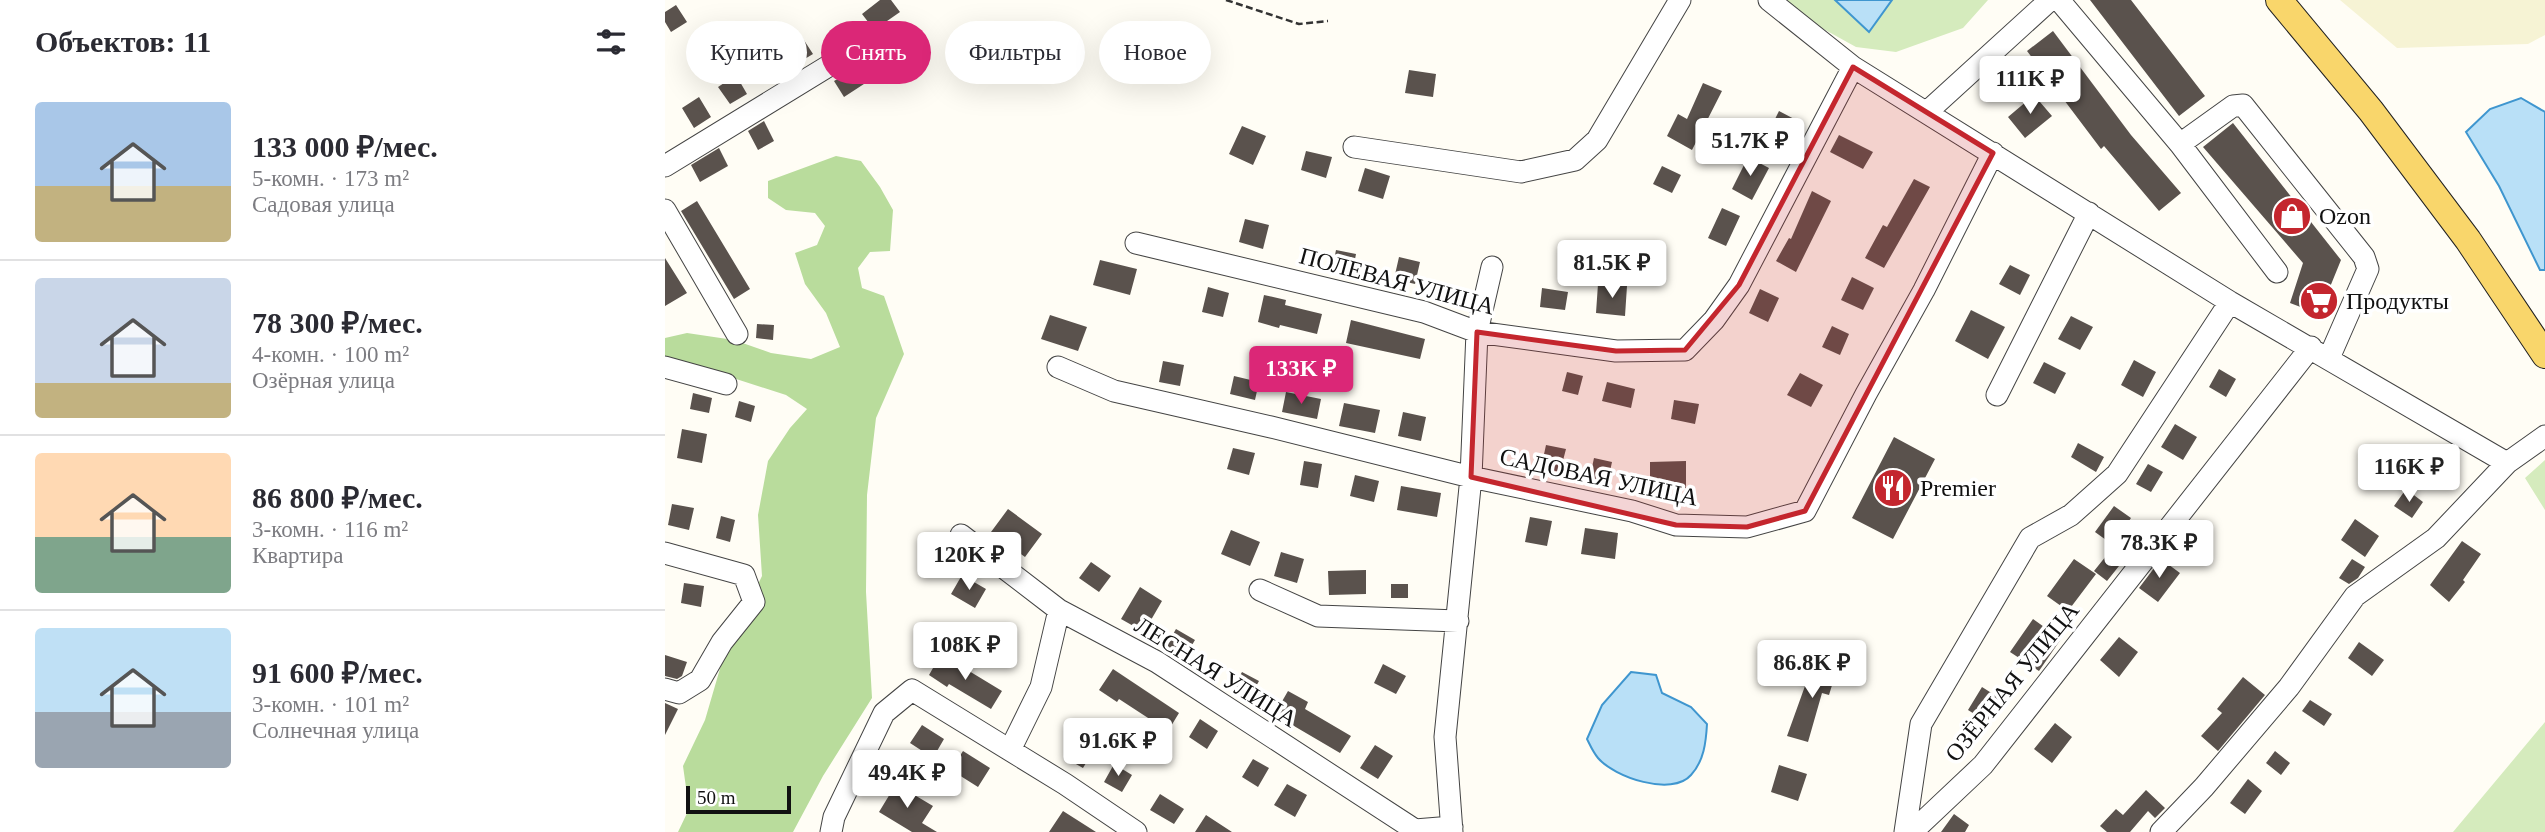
<!DOCTYPE html>
<html lang="ru">
<head>
<meta charset="utf-8">
<style>
  body { margin:0; font-family:"Times New Roman",serif; background:#f2f2f3; color:#2b2b33; height:100vh; display:flex; flex-direction:column; font-size:26px; white-space:nowrap }
  * { box-sizing:border-box; margin:0 }
  p { font-size:23px; color:#7c7c81 }
  .icon { flex:none; width:38px; height:38px; fill:none; stroke:currentColor; stroke-width:2; stroke-linecap:round; stroke-linejoin:round }
  .map { position:relative; flex:1; overflow:hidden }
  .sheet { display:flex; flex-direction:column; background:#fff; width:665px }
  .sheet>* { flex:none }
  .banner { position:absolute; left:21px; top:21px; width:665px; height:63px; display:flex; gap:14px }
  .scale { position:absolute; left:21px; bottom:18px; width:105px; box-sizing:border-box; padding-left:7px; border:4px solid #111; border-top:0; font-size:19px; line-height:24px; white-space:nowrap; color:#111; -webkit-text-stroke:5px #fff; paint-order:stroke }
  .price { position:absolute; translate:-50% -60px; padding:0 16px; border-radius:7px; background:#fff; color:#222; font-size:23px; line-height:46px; filter:drop-shadow(0 2px 4px #0008) }
  .price::after { content:''; position:absolute; left:50%; top:42px; width:21px; height:16px; margin-left:-10px; background:inherit; clip-path:polygon(0 0,100% 0,50% 100%) }
  .price.current { background:#db2777; color:#fff }
  ul { padding:0; list-style:none }
  li { display:flex; align-items:center; gap:21px; height:175px; padding:0 35px }
  li+li { border-top:2px solid #e1e1e2 }
  li span { display:grid; place-items:center; flex:none; width:196px; height:140px; border-radius:7px; color:#555 }
  li>.icon { margin-inline-start:auto }
  span .icon { width:84px; height:84px; fill:#fffc; stroke-width:1 }
  li b { font-size:30px }
  h2 { display:flex; justify-content:space-between; align-items:center; height:84px; padding:0 35px; font-size:30px }
  .tag { padding:0 24px; border-radius:32px; background:#fff; box-shadow:0 7px 28px #0002; font-size:24px; line-height:63px }
  .tag.current { background:#db2777; color:#fff }
  main { display:flex; flex:1; min-height:0 }
  .map>svg:first-child { display:block }
  .farmland { fill:#f6f3d4 }
  .green { fill:#d5ebbd }
  .forest { fill:#b9dc9c }
  .water { fill:#b9e0f7; stroke:#3f96cf; stroke-width:2 }
  .building { fill:#5a524d }
  .lines { fill:none; stroke-linecap:round; stroke-linejoin:round }
  .minor-casing { stroke:#444; stroke-width:23 }
  .major-casing { stroke:#222; stroke-width:28 }
  .path { stroke:#333; stroke-width:2.5; stroke-dasharray:7 3.5; stroke-linecap:butt }
  .minor { stroke:#fff; stroke-width:21 }
  .major { stroke:#f9d66b; stroke-width:26 }
  .marked { fill:#c4262e; fill-opacity:0.2; stroke:#c4262e; stroke-width:5; stroke-linejoin:round }
  .labels { text-anchor:middle; dominant-baseline:central; stroke-width:7; stroke-linejoin:round; paint-order:stroke }
  .poi-label { font-size:24px; fill:#111; stroke:#fff; text-anchor:start }
  .street-label { font-size:24px; fill:#111; stroke:#fff }
</style>
</head>
<body>
<main>
<section class="sheet">
<h2>Объектов: 11<svg class="icon" aria-label="filters" viewBox="0 0 24 24"><path d="M4 7h16M4 17h16"/><circle cx="9" cy="7" r="2"/><circle cx="15" cy="17" r="2"/></svg></h2>
<ul>
<li><span style="background:linear-gradient(#a9c7e8 60%,#c2b280 0)"><svg class="icon" aria-label="home" viewBox="0 0 24 24"><path d="M3 11l9-7 9 7M6 9v11h12V9"/></svg></span><div><b>133 000 ₽/мес.</b><p>5-комн. · 173 m²</p><p>Садовая улица</p></div></li>
<li><span style="background:linear-gradient(#c9d6e8 75%,#c2b280 0)"><svg class="icon" aria-label="home" viewBox="0 0 24 24"><path d="M3 11l9-7 9 7M6 9v11h12V9"/></svg></span><div><b>78 300 ₽/мес.</b><p>4-комн. · 100 m²</p><p>Озёрная улица</p></div></li>
<li><span style="background:linear-gradient(#ffd9b3 60%,#7fa58c 0)"><svg class="icon" aria-label="home" viewBox="0 0 24 24"><path d="M3 11l9-7 9 7M6 9v11h12V9"/></svg></span><div><b>86 800 ₽/мес.</b><p>3-комн. · 116 m²</p><p>Квартира</p></div></li>
<li><span style="background:linear-gradient(#bfe0f5 60%,#9aa5b1 0)"><svg class="icon" aria-label="home" viewBox="0 0 24 24"><path d="M3 11l9-7 9 7M6 9v11h12V9"/></svg></span><div><b>91 600 ₽/мес.</b><p>3-комн. · 101 m²</p><p>Солнечная улица</p></div></li>
</ul>
</section>
<div class="map">
<svg width="1880" height="832" viewBox="0 0 1880 832">
  <rect width="100%" height="100%" fill="#fffdf5"/>
  <path class="farmland" d="M1675,0H1880V35L1863,44L1732,48Z"/>
  <path class="green" d="M1122,0H1170L1204,32L1227,0H1323L1298,28L1231,52L1191,47L1144,21Z
    M1880,460V510L1860,478Z
    M1880,722V832H1788Z"/>
  <path class="forest" d="M171,156L196,161L215,187L228,210L225,251L205,252L193,268L197,288L219,296L239,354L211,418L202,495L201,592L207,698L158,776L128,832H13L24,809L18,766L40,720L59,655L97,576L93,515L103,461L125,428L142,409L121,395L0,356V338L22,333L69,340L106,353L146,359L175,347L161,313L140,284L130,253L152,245L160,226L150,213L121,210L103,198V181Z"/>
  <path class="water" d="M1170,0H1227L1204,32Z
    M1856,98L1880,112V270H1875L1834,186L1801,132L1825,109Z
    M966,672L991,675L997,693L1026,707L1042,724C1041,742 1039,761 1026,775C1007,797 949,777 933,758C928,752 925,745 922,739L937,705Z"/>
  <path class="building" d="M215,0H226L235,12L212,28L207,27L197,14Z
    M1425,0H1466L1540,96L1514,116Z
    M11,5L22,22L6,32L0,22V12Z
    M1388,31L1466,135L1516,193L1494,211L1439,146L1436,149L1362,51Z
    M135,34L148,54L128,66L115,47Z
    M214,56L222,69L179,97L169,81L185,72L187,74Z
    M744,70L771,74L768,97L740,93Z
    M71,75L82,94L65,104L53,87Z
    M1038,83L1057,91L1027,150L1002,136L1013,114L1022,119Z
    M1369,95L1387,116L1360,138L1343,117Z
    M34,97L46,117L29,128L17,108Z
    M1114,111L1133,121L1124,138L1105,129Z
    M99,121L109,141L93,150L83,131Z
    M1568,123L1676,260L1654,314L1625,303L1638,263L1538,147Z
    M577,126L601,136L588,165L564,154Z
    M1174,135L1208,152L1198,169L1165,152Z
    M54,148L63,166L35,182L26,165Z
    M641,151L667,157L661,178L636,170Z
    M1083,157L1104,168L1087,200L1067,189Z
    M997,166L1016,175L1007,193L988,184Z
    M700,168L725,176L718,199L693,191Z
    M1249,179L1265,187L1219,268L1200,258L1218,225L1222,227Z
    M1147,191L1166,201L1131,272L1111,261L1124,238L1126,239Z
    M32,201L85,289L69,299L16,211Z
    M1057,208L1075,216L1061,246L1043,238Z
    M580,219L604,225L598,249L574,242Z
    M671,250L691,254L687,275L667,270Z
    M734,257L755,262L750,284L729,279Z
    M0,258L22,293L0,306Z
    M435,260L472,269L465,295L428,285Z
    M1345,265L1365,275L1355,295L1334,284Z
    M1187,277L1209,288L1198,310L1176,300Z
    M933,284L962,286L960,316L931,313Z
    M543,287L564,293L558,317L537,312Z
    M877,288L903,292L900,310L875,307Z
    M1095,289L1114,298L1103,322L1084,313Z
    M599,295L621,300L620,305L657,314L652,334L615,325L614,328L593,322Z
    M1306,310L1340,327L1323,359L1290,341Z
    M385,315L422,327L413,351L376,339Z
    M1406,316L1428,327L1415,350L1393,339Z
    M686,320L760,339L755,359L681,343Z
    M92,324L109,325L108,340L91,338Z
    M1167,326L1184,334L1175,355L1157,347Z
    M1469,360L1491,372L1478,397L1456,385Z
    M498,361L519,365L515,386L494,382Z
    M1379,362L1401,373L1390,394L1368,383Z
    M1554,369L1571,379L1561,397L1544,387Z
    M902,372L918,376L913,395L897,391Z
    M1135,373L1158,385L1146,407L1122,395Z
    M569,376L594,382L590,400L565,394Z
    M942,382L970,389L966,408L937,401Z
    M621,392L656,399L652,419L617,412Z
    M28,393L47,398L44,413L25,409Z
    M1009,400L1034,404L1030,424L1006,419Z
    M74,401L90,406L86,422L70,417Z
    M679,403L715,410L710,433L674,426Z
    M738,412L761,417L756,441L733,436Z
    M1510,424L1532,437L1518,460L1496,447Z
    M17,429L42,434L37,463L12,458Z
    M1229,437L1270,459L1228,539L1187,518Z
    M1413,443L1439,457L1431,472L1406,457Z
    M881,445L901,449L895,472L876,468Z
    M568,448L590,453L584,475L562,469Z
    M929,458L947,462L942,485L924,481Z
    M639,461L657,464L653,488L635,485Z
    M1021,461V488H985V462Z
    M1483,464L1498,472L1486,492L1471,484Z
    M690,475L714,481L709,502L685,496Z
    M736,486L776,493L772,517L732,510Z
    M1741,489L1758,502L1747,518L1729,506Z
    M7,504L29,508L24,530L3,525Z
    M1449,506L1466,518L1448,545L1430,532Z
    M343,509L377,534L360,557L326,532Z
    M56,516L70,520L65,542L51,538Z
    M865,517L887,521L882,546L860,542Z
    M1690,519L1714,536L1700,557L1676,540Z
    M920,528L953,533L950,559L916,554Z
    M566,530L595,542L585,566L556,554Z
    M1797,541L1816,554L1798,580L1800,582L1784,602L1765,585Z
    M616,552L639,559L632,583L609,576Z
    M1441,556L1454,566L1442,581L1429,571Z
    M1409,559L1431,574L1403,611L1382,596Z
    M1496,559L1515,573L1493,602L1474,588Z
    M1687,559L1700,567L1693,578L1684,584L1674,578Z
    M426,562L446,576L434,592L414,578Z
    M701,570V594L664,595L663,571Z
    M297,575L321,589L310,608L286,594Z
    M19,583L39,586L36,607L16,603Z
    M726,584H743V598H726Z
    M475,587L497,601L479,632L456,619Z
    M1368,619L1396,639L1374,671L1345,652Z
    M511,629L530,640L518,660L500,648Z
    M1454,637L1473,652L1454,677L1435,660Z
    M1694,642L1719,660L1707,676L1683,658Z
    M276,654L337,691L326,709L284,684L282,687L264,675Z
    M0,655L22,662L17,676L12,679L0,676Z
    M1149,661L1172,669L1164,695L1157,693L1143,742L1122,736Z
    M718,664L741,676L731,694L709,683Z
    M448,669L514,713L503,731L454,699L452,702L434,690Z
    M577,672L594,681L584,699L567,690Z
    M1578,677L1600,695L1553,751L1536,736L1557,713L1552,709Z
    M1317,687L1336,699L1322,722L1303,710Z
    M623,691L643,702L640,709L686,736L675,753L629,726L628,728L608,717Z
    M1645,700L1667,714L1659,726L1637,711Z
    M0,703L13,709L0,735Z
    M535,719L553,731L542,749L524,737Z
    M1390,723L1407,737L1387,763L1369,749Z
    M257,725L279,739L268,758L245,743Z
    M414,738L430,748L418,768L402,759Z
    M710,745L728,756L713,779L695,768Z
    M298,751L325,768L313,787L286,770Z
    M1610,751L1625,763L1616,775L1601,763Z
    M588,759L604,768L593,787L577,777Z
    M449,764L467,775L457,792L439,782Z
    M1114,765L1142,774L1133,801L1106,792Z
    M1583,779L1597,791L1580,814L1565,803Z
    M231,784L268,806L257,823L272,832H247L214,812Z
    M622,784L642,795L630,817L609,805Z
    M1481,790L1500,808L1490,818L1483,811L1465,832H1442L1435,826L1451,809L1458,815Z
    M495,794L519,809L509,824L485,810Z
    M398,811L431,832H384Z
    M1289,814L1304,825L1300,832H1276Z
    M541,815L567,832H530Z"/>
  <g class="lines">
    <g class="minor-casing">
      <path id="minor" d="M1104,0L1188,67L1565,302L1842,463
        M1394,0L1515,144L1568,106L1578,105L1699,257L1703,269L1664,358
        M1262,112L1385,0
        M1515,144L1612,272
        M689,147L856,172L910,160L932,140L1015,0
        M0,166L206,40
        M0,210L72,334
        M471,243L759,312L812,332L951,351L1020,350L1049,320L1074,285L1188,67
        M0,367L61,384
        M393,367L449,391L606,427L806,477L967,511L1011,525L1082,527L1140,511L1201,394L1259,290L1328,153
        M1332,395L1424,213
        M296,535L394,610L492,662L750,830L787,827
        M0,553L79,575L89,602L57,642L35,680L14,693L0,689
        M595,590L653,616L793,621
        M345,750L376,687L394,610
        M166,832L169,817L219,713L247,690L400,784L471,832
        M787,832L780,737L806,477L812,332L827,267
        M1240,832L1256,724L1365,538L1406,515L1452,474L1565,302
        M1247,832L1318,765L1646,347
        M1496,832L1539,787L1624,687L1690,596L1771,538L1842,463L1880,436"/>
    </g>
    <g class="major-casing">
      <path id="major" d="M1614,0L1706,111L1803,240L1880,355"/>
    </g>
    <path class="path" d="M561,0L634,24L663,21"/>
    <use href="#minor" class="minor"/>
    <use href="#major" class="major"/>
  </g>
  <path class="marked" d="M1188,67L1328,153L1140,511L1082,527L1011,525L806,477L812,332L951,351L1020,350L1074,285Z"/>
  <defs>
    <g id="shop-disc" transform="scale(2.0125)"><circle r="9.5" fill="#c4262e" stroke="#fff"/><path d="M-5-2.5h2.3a2.7 3.5 0 0 1 5.4 0H5L5.5 6h-11ZM-1.5-2.5h3a1.5 2.3 0 0 0-3 0Z" fill="#fff"/></g>
    <g id="supermarket-disc" transform="scale(2.0125)"><circle r="9.5" fill="#c4262e" stroke="#fff"/><path d="M-6-5.5h2.5l.6 2H6L4.5 2H-2.5L-4.4-4H-6ZM-1.5 3.2a1.3 1.3 0 1 0 .1 0ZM3 3.2a1.3 1.3 0 1 0 .1 0Z" fill="#fff"/></g>
    <g id="restaurant-disc" transform="scale(2.0125)"><circle r="9.5" fill="#c4262e" stroke="#fff"/><path d="M-5-6h1v4h1v-4h1v4h1v-4h1v5L-1.5 .5V6h-2V.5L-5-1ZM5-6V6H3V1.5H1.5Q1.5-4 5-6Z" fill="#fff"/></g>
  </defs>
  <g fill-rule="evenodd">
    <use href="#shop-disc" x="1627" y="216"/>
    <use href="#supermarket-disc" x="1654" y="301"/>
    <use href="#restaurant-disc" x="1228" y="488"/>
  </g>
  <g class="labels">
    <g class="poi-label">
      <text x="1654" y="216">Ozon</text>
      <text x="1681" y="301">Продукты</text>
      <text x="1255" y="488">Premier</text>
    </g>
    <g class="street-label">
      <text transform="translate(732 281) rotate(15)">ПОЛЕВАЯ УЛИЦА</text>
      <text transform="translate(934 477) rotate(12)">САДОВАЯ УЛИЦА</text>
      <text transform="translate(551 672) rotate(32)">ЛЕСНАЯ УЛИЦА</text>
      <text transform="translate(1347 682) rotate(-51)">ОЗЁРНАЯ УЛИЦА</text>
    </g>
  </g>
</svg>
<div class="scale">50 m</div>
<b class="price" style="left:1365px;top:116px">111K ₽</b>
<b class="price" style="left:1085px;top:178px">51.7K ₽</b>
<b class="price" style="left:947px;top:300px">81.5K ₽</b>
<b class="price current" style="left:636px;top:406px">133K ₽</b>
<b class="price" style="left:1744px;top:504px">116K ₽</b>
<b class="price" style="left:1494px;top:580px">78.3K ₽</b>
<b class="price" style="left:304px;top:592px">120K ₽</b>
<b class="price" style="left:300px;top:682px">108K ₽</b>
<b class="price" style="left:1147px;top:700px">86.8K ₽</b>
<b class="price" style="left:453px;top:778px">91.6K ₽</b>
<b class="price" style="left:242px;top:810px">49.4K ₽</b>
<div class="banner">
<a class="tag">Купить</a>
<a class="tag current">Снять</a>
<a class="tag">Фильтры</a>
<a class="tag">Новое</a>
</div>
</div>
</main>
</body>
</html>
